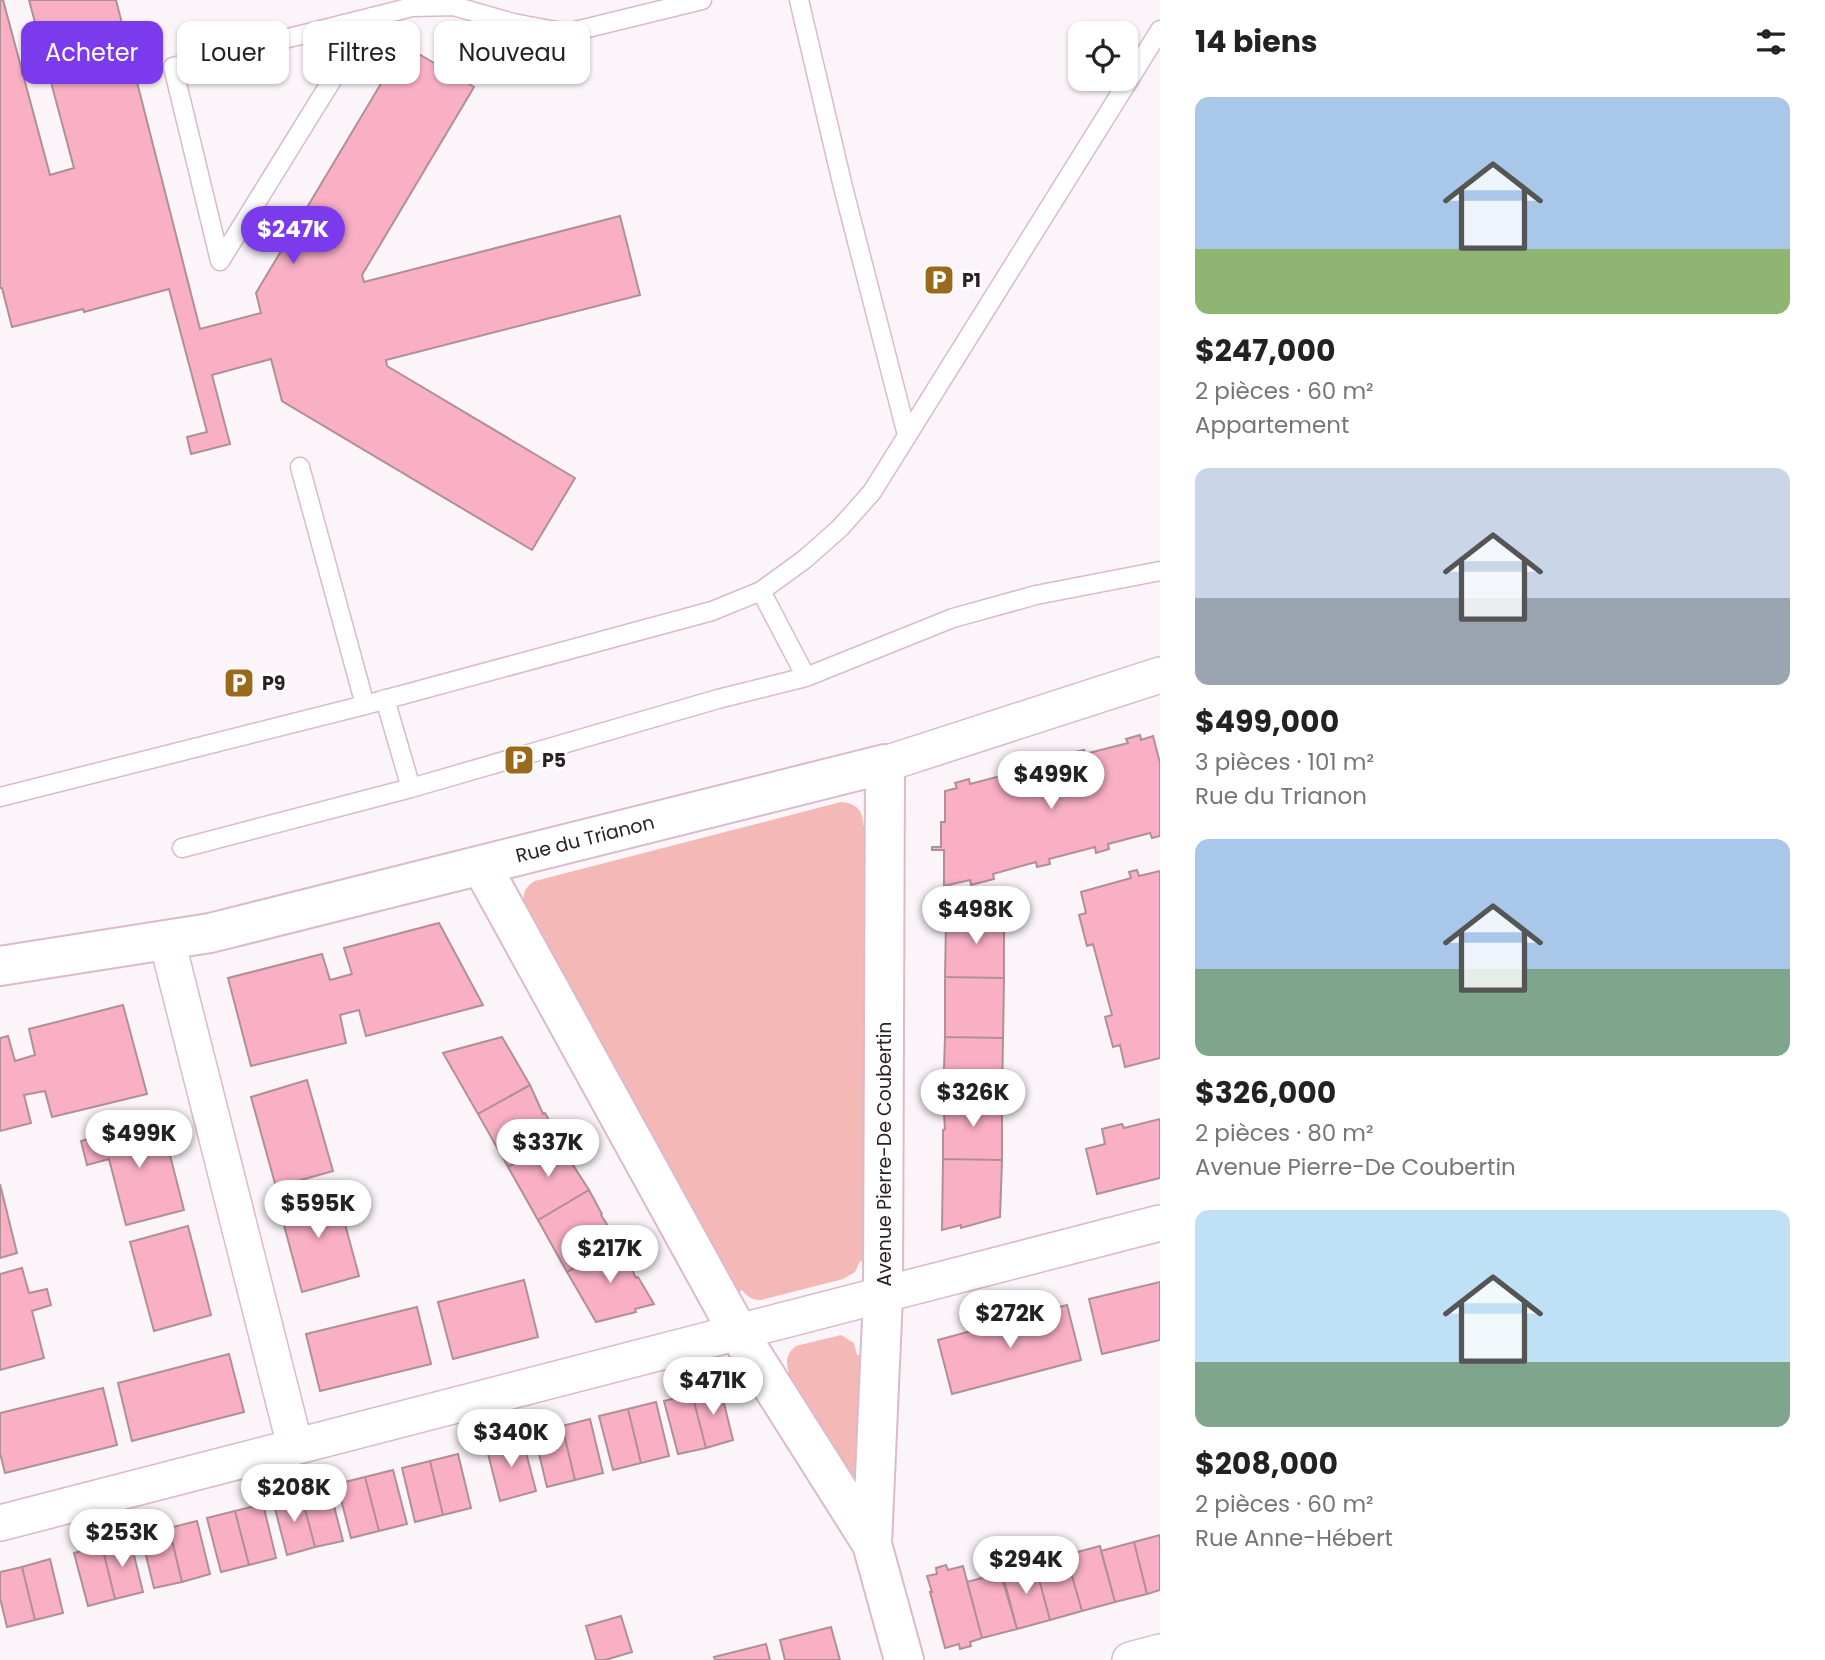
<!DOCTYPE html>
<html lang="fr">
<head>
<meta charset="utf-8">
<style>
  body { margin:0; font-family:Poppins,sans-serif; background:#f6f6f6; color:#222; height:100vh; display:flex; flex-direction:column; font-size:26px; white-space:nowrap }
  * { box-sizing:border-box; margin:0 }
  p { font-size:23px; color:#767676 }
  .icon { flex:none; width:38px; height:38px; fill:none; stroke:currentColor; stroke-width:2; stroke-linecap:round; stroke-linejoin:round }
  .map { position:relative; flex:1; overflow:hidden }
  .drawer { display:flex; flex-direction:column; background:#fff; width:665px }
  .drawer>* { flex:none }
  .top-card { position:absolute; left:21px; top:21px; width:665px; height:63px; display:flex; gap:14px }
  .controls { position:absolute; left:1068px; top:21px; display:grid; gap:14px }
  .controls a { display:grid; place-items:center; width:70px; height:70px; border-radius:14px; background:#fff; box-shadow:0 2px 5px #0004; font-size:35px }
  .price { position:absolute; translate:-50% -60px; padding:0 16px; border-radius:24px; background:#fff; color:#222; font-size:23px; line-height:46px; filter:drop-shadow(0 2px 4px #0008) }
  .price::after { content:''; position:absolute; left:50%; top:42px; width:21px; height:16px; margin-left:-10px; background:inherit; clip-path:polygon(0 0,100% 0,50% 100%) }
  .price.current { background:#7c3aed; color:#fff }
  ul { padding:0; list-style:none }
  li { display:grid; align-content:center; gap:14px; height:371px; padding:0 35px }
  li span { display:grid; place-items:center; height:217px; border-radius:14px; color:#555 }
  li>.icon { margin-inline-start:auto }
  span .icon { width:126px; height:126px; fill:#fffc; stroke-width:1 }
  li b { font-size:30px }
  h2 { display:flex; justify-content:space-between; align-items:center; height:84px; padding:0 35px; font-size:30px }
  .chip { padding:0 24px; border-radius:14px; background:#fff; box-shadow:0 2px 5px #0004; font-size:24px; line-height:63px }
  .chip.current { background:#7c3aed; color:#fff }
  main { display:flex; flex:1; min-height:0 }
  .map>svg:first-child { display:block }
  .green { fill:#f4b8b7 }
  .building { fill:#fab0c4; stroke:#b18f97; stroke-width:2 }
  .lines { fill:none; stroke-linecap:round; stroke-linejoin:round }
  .service-casing { stroke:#dabacc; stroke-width:21 }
  .minor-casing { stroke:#dabacc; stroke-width:38 }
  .tertiary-casing { stroke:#dabacc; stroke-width:42 }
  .service { stroke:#fff; stroke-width:18 }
  .minor { stroke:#fff; stroke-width:35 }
  .tertiary { stroke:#fff; stroke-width:38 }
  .labels { text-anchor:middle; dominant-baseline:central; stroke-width:6; stroke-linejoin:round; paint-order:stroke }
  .poi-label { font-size:19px; font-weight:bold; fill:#2c2027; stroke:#fff; text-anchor:start }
  .street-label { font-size:19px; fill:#2c2027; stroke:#fff }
</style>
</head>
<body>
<main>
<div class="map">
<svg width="1160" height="1660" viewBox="0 0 1160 1660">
  <rect width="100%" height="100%" fill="#fbf4f8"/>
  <path class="green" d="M841,802C855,803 864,810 863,825H870L865,1262L860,1261L855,1272L843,1279L761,1300C752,1300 748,1297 742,1290L737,1293L524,905C522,894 525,887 535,881Z
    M841,1335L854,1343L857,1355L864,1356L862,1500L784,1376L789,1372C785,1361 787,1353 796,1346Z"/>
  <path class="building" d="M0,0H3L50,175L74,168L29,0H116L200,329L261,313L256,293L404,45L474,87L362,275L364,282L620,216L640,295L386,360L387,366L575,478L532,550L282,401L271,359L212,375L230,444L191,454L187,437L207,432L169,289L84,312L83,309L12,327L2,288H0Z
    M1140,735L1141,740L1153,736L1160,763V836L1152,838L1150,833L1108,844L1109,849L1096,853L1095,847L1049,859L1050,864L1037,867L1036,862L993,874L994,879L971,885L970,880L944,886V850H932V847H941V822H945V791L957,788L955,783L969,779L970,784L1012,773L1011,769L1024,765L1025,770L1072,758L1071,753L1084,750L1085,754L1128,743L1126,739Z
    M1137,870L1139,876L1160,871V1058L1125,1067L1120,1045L1113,1047L1105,1017L1112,1015L1093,944L1087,946L1079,915L1086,913L1081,892L1131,878L1129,872Z
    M1004,906V978L945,977L946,922Z
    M439,923L483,1005L366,1036L359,1010L340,1015L346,1043L251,1066L228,978L322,954L330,980L352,974L344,948Z
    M945,977L1004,978L1003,1038L945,1037Z
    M123,1005L147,1094L52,1117L45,1091L24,1095L31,1123L0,1131V1038L8,1036L15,1061L35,1055L29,1029Z
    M502,1037L530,1085L478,1114L443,1053Z
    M945,1037L1003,1038L1002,1099H943Z
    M307,1080L333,1171L276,1187L251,1097Z
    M530,1085L543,1114L545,1113L559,1138L508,1167L478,1114Z
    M943,1099H1002V1160L943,1159V1130L945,1129Z
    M1160,1119V1178L1097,1194L1086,1149L1105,1144L1102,1129L1122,1124L1124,1128Z
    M161,1120L184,1210L126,1225L109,1159L87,1165L81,1141Z
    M559,1138L573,1162H571L589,1190L538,1220L508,1167Z
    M943,1159L1002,1160L1000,1217L961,1228V1225L942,1230Z
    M0,1184L17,1253L0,1258Z
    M335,1187L359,1276L302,1292L278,1203Z
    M589,1190L602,1214L601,1215L619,1243L567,1272L538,1220Z
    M188,1226L211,1315L154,1331L130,1242Z
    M619,1243L636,1278L638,1277L654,1304L635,1309L636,1312L596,1322L567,1272Z
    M22,1268L29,1293L47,1289L51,1305L32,1311L44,1358L0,1370V1274Z
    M524,1280L538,1337L453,1359L438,1302Z
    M1160,1282V1340L1102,1354L1089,1299Z
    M1067,1305L1081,1360L952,1394L938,1340Z
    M417,1307L431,1364L320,1391L306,1334Z
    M229,1354L244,1412L132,1441L118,1383Z
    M720,1387L733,1440L706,1448L692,1394Z
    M103,1388L117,1445L5,1473L0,1453V1413Z
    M692,1394L706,1448L678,1454L664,1401Z
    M656,1402L669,1456L641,1463L628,1409Z
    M628,1409L641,1463L613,1470L599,1416Z
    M590,1419L603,1473L575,1480L562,1426Z
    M562,1426L575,1480L547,1487L534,1433Z
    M522,1437L536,1491L500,1501L486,1446Z
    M458,1454L471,1508L443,1515L430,1461Z
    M430,1461L443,1515L415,1522L402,1468Z
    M393,1470L407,1524L379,1531L365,1477Z
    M365,1477L379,1531L351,1538L337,1484Z
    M329,1487L343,1541L315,1547L301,1494Z
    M301,1494L315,1547L287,1555L273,1501Z
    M263,1504L276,1558L249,1565L235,1511Z
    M235,1511L249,1565L221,1572L207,1518Z
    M197,1521L210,1574L182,1582L169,1528Z
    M169,1528L182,1582L154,1588L141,1535Z
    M1160,1535V1590L1147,1594L1134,1542Z
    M130,1539L143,1592L115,1599L102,1546Z
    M1134,1542L1147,1594L1115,1602L1101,1551Z
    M102,1546L115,1599L88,1606L74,1553Z
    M1100,1546L1115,1602L1082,1611L1066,1555Z
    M1066,1555L1082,1611L1050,1620L1035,1564Z
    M50,1559L63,1613L35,1620L22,1567Z
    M1035,1564L1050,1620L1017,1629L1002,1572Z
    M946,1565L948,1570L963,1566L982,1638L970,1642L971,1646L960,1649L959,1644L945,1648L930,1592H932L927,1576L937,1574L936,1568Z
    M22,1567L35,1620L7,1627L0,1598V1572Z
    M999,1568L1017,1629L982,1638L967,1582L997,1574L995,1569Z
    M621,1616L632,1652L605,1660H596L586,1626Z
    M831,1627L840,1660H785L780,1640Z
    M766,1644L770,1660H715L714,1657Z"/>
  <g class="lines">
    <g class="service-casing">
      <path id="service" d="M799,0L843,187L907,435
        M371,17L220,261L173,67L412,7L454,6L513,23L567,33L702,0
        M300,467L365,705
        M761,591L806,677L953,618L1036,595L1160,571
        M385,699L411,788
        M0,797L365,705L712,611L761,591L805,559L840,528L872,492L1160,30
        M182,848L411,788L718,699L806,677"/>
    </g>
    <g class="minor-casing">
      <path id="minor" d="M885,764L1160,675
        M167,941L295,1446
        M0,1523L1160,1223
        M1130,1660L1160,1652"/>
    </g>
    <g class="tertiary-casing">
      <path id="tertiary" d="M481,865L738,1332L872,1544L904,1660
        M0,966L210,933L885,764L883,1296L872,1544"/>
    </g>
    <use href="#service" class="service"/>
    <use href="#minor" class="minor"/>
    <use href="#tertiary" class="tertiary"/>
  </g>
  <defs>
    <g id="parking-square" transform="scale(1.575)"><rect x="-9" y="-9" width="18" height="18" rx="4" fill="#996a1b" stroke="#fff"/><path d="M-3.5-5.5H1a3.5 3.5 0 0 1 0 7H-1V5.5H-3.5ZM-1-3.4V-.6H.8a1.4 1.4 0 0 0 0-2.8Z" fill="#fff"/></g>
  </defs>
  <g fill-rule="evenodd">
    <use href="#parking-square" x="939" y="280"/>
    <use href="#parking-square" x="239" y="683"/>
    <use href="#parking-square" x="519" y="760"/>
  </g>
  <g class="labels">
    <g class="poi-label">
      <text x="962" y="280">P1</text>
      <text x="262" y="683">P9</text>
      <text x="542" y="760">P5</text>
    </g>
    <g class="street-label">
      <text transform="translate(585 839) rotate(-14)">Rue du Trianon</text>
      <text transform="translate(884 1154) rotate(-90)">Avenue Pierre-De Coubertin</text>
    </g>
  </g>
</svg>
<div class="controls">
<a><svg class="icon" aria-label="locate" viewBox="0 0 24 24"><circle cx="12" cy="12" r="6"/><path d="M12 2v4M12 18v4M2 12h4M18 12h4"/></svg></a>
</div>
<b class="price current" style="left:293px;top:266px">$247K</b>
<b class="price" style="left:1051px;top:811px">$499K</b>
<b class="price" style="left:976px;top:946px">$498K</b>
<b class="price" style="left:973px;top:1129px">$326K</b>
<b class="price" style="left:139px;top:1170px">$499K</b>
<b class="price" style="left:548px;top:1179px">$337K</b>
<b class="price" style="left:318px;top:1240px">$595K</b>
<b class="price" style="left:610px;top:1285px">$217K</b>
<b class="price" style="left:1010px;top:1350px">$272K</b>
<b class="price" style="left:713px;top:1417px">$471K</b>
<b class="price" style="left:511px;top:1469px">$340K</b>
<b class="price" style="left:294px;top:1524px">$208K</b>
<b class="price" style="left:122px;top:1569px">$253K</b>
<b class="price" style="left:1026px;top:1596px">$294K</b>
<div class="top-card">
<a class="chip current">Acheter</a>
<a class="chip">Louer</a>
<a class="chip">Filtres</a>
<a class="chip">Nouveau</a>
</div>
</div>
<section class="drawer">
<h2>14 biens<svg class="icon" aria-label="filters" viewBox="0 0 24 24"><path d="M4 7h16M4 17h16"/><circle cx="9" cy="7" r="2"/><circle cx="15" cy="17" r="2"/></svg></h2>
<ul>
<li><span style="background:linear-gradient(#a9c7e8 70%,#8fb573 0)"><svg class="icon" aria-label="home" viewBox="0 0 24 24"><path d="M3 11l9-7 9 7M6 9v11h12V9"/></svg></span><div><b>$247,000</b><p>2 pièces · 60 m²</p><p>Appartement</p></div></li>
<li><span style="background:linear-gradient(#c9d6e8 60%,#9aa5b1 0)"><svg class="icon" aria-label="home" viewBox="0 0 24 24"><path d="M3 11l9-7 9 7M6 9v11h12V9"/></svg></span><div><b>$499,000</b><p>3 pièces · 101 m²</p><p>Rue du Trianon</p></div></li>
<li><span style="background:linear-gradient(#a9c7e8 60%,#7fa58c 0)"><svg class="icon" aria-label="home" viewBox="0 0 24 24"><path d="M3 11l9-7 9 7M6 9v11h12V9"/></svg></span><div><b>$326,000</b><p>2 pièces · 80 m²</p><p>Avenue Pierre-De Coubertin</p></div></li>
<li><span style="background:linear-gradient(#bfe0f5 70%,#7fa58c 0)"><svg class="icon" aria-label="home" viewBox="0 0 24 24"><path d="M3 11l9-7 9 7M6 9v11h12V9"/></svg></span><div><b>$208,000</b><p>2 pièces · 60 m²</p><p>Rue Anne-Hébert</p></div></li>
</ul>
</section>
</main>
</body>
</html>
